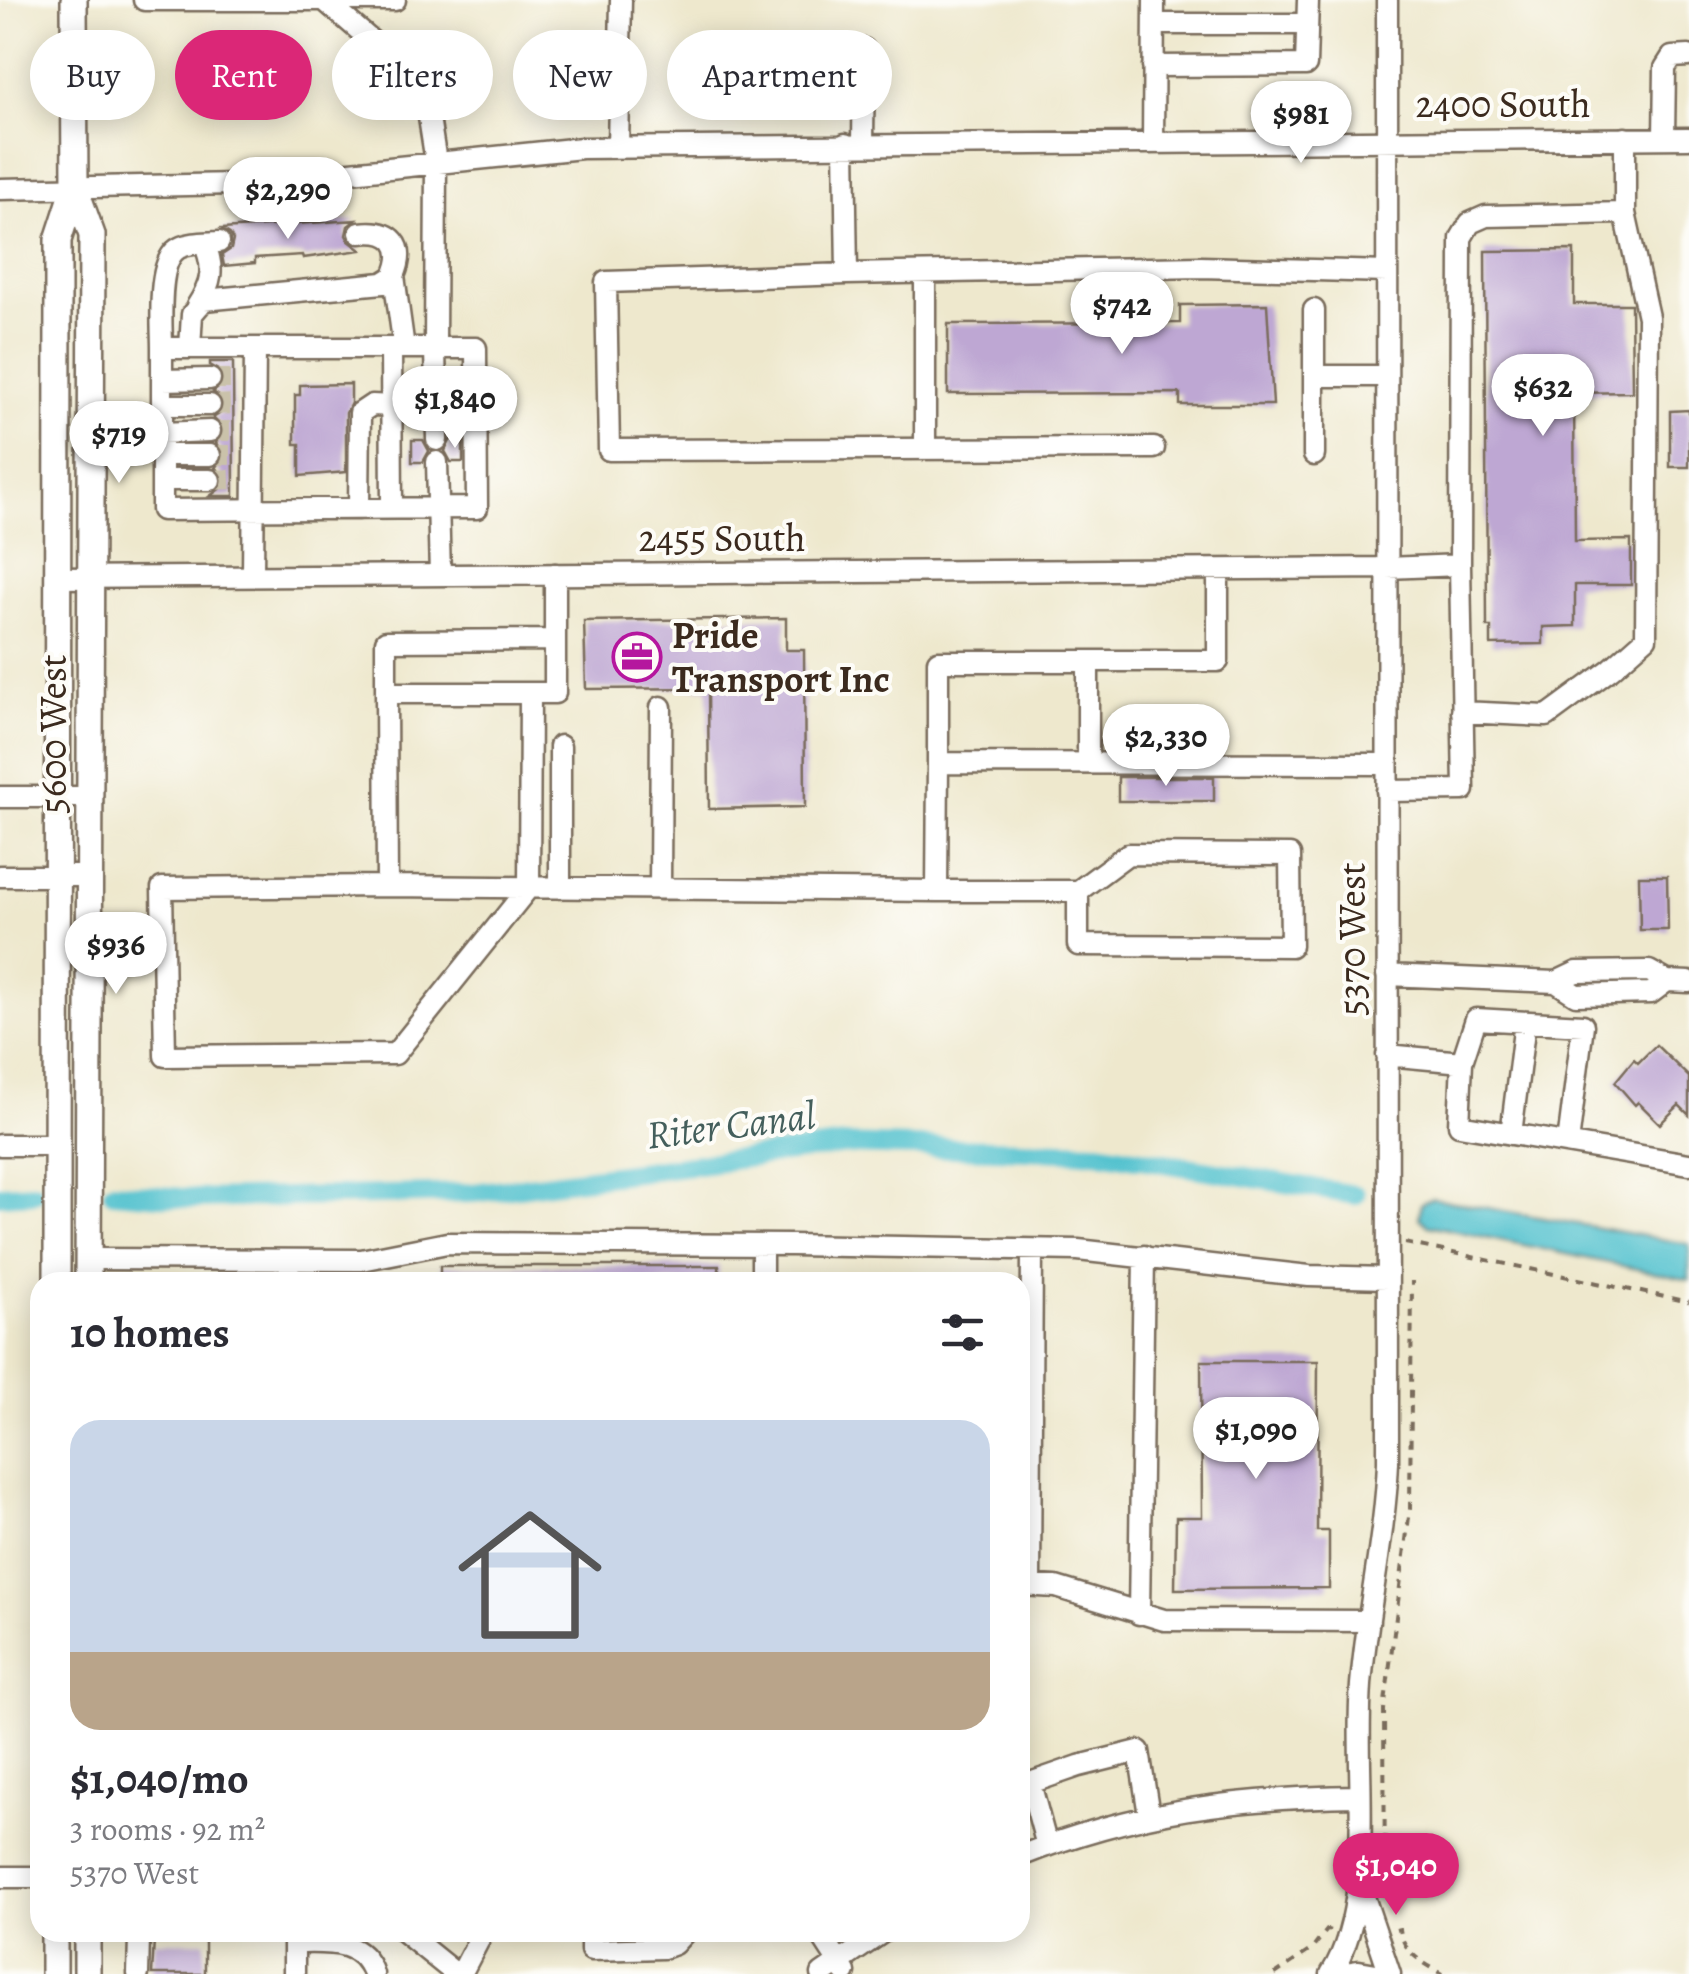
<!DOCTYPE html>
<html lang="en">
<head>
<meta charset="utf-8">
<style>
  body { margin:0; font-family:Alegreya,serif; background:#f7f7f7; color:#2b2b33; height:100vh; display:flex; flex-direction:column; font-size:38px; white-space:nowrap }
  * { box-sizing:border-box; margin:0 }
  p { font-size:32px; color:#7c7c81 }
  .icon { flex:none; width:55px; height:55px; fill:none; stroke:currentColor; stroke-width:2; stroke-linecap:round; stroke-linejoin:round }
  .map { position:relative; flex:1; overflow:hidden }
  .drawer { position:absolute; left:30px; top:1272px; width:1000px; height:670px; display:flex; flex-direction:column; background:#fff; border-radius:30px; box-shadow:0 5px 25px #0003 }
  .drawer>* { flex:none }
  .hud { position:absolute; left:30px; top:30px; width:1000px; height:90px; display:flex; gap:20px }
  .price { position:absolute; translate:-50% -85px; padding:0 22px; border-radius:35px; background:#fff; color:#222; font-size:32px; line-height:65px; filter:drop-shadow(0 2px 5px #0008) }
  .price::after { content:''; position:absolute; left:50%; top:60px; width:30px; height:22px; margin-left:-15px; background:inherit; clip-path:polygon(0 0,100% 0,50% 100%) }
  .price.selected { background:#db2777; color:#fff }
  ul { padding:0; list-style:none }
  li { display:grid; align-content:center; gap:20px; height:530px; padding:0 40px }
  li+li { border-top:2px solid #e1e1e2 }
  li span { display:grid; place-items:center; height:310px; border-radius:30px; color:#555 }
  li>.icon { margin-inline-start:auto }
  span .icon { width:180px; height:180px; fill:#fffc; stroke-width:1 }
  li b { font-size:42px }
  h2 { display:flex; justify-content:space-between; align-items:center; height:120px; padding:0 40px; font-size:42px }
  .tag { padding:0 35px; border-radius:45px; background:#fff; box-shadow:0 5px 25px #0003; font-size:35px; line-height:90px }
  .tag.selected { background:#db2777; color:#fff }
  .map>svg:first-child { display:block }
  .water { fill:#55c2cf; stroke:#487676; stroke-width:2.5 }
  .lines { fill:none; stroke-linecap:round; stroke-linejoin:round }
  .canal { stroke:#55c2cf; stroke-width:20 }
  .building { fill:#bea7d3 }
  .minor-tunnel { stroke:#cac2aa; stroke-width:20; stroke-dasharray:20 10; stroke-linecap:butt }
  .minor-casing { stroke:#7a6c5b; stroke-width:25 }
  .major-casing { stroke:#7a6c5b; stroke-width:30 }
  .path { stroke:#7a6c5b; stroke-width:4; stroke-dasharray:8 8; stroke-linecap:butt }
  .minor { stroke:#fff; stroke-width:20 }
  .major { stroke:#fff; stroke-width:25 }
  .labels { text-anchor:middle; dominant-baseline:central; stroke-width:8; stroke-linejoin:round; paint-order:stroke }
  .street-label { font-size:38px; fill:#3b2a1e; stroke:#fdfcf7 }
  .poi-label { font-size:38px; font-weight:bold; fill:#3b2a1e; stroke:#fdfcf7; text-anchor:start }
  .water-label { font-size:40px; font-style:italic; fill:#445f5c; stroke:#fdfcf7 }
</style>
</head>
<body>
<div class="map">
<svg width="1689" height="1974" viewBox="0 0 1689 1974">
  <rect width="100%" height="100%" fill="#fdfcf7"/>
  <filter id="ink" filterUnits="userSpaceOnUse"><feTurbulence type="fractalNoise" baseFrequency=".01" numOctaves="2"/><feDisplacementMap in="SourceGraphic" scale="20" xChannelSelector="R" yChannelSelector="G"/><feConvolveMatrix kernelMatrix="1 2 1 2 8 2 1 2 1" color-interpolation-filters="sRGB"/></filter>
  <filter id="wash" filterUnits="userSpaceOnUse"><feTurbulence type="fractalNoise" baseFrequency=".0048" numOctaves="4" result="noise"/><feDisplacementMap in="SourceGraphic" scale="40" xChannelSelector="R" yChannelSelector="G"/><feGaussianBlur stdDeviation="2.25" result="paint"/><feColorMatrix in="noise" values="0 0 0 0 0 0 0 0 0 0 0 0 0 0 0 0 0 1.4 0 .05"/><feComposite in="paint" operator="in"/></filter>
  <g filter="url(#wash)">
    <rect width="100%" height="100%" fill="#eee8cd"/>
    <path class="water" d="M1432,1198L1689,1244V1280L1428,1225L1419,1218L1421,1203Z"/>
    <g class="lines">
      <path class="canal" d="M113,1192L194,1199L473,1193L846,1145L1099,1152L1355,1195
        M0,1195L34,1193"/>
    </g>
    <g id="blocks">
      <path class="building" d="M356,220L348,226L346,235L349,241L361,250L303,258L302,255L255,258V263L224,266L222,255L231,249L233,240L230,234L222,229Z
        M1574,250V304H1631L1632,392L1574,393L1575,541L1631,540V585H1575V626L1543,627V644L1491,645V627H1487L1485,251Z
        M1267,304L1273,405H1180V393L948,394V324L1180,323V305Z
        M210,362H233L234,496H210L221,488L224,481L221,472L215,468L224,456L216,443L224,429L213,418L221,413L224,404L221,397L213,392L221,386L224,380L221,371L210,365Z
        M351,384V403L346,413V472L300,476V444H295V395H300V385Z
        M1689,410V467H1670V411Z
        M451,439H463V462H451L445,451Z
        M412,440H423L429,451L423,462H412Z
        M786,618V650H804L805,807L709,809L708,688L586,689L584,621Z
        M1118,777H1214V801H1118Z
        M1639,876H1667L1668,930H1640Z
        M1656,1045L1689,1077V1115L1679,1105L1660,1124L1638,1102L1635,1105L1615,1082L1634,1059L1638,1063Z
        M440,1266H719V1282H440Z
        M1201,1361H1318L1317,1531H1329V1588L1175,1589L1176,1517H1202Z
        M154,1941H205V1974H152Z"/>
    </g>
  </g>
  <g filter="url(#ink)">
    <use href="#blocks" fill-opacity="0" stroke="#7a6c5b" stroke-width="2.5"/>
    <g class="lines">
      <path class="minor-tunnel" d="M210,379H234
        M210,405L234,404
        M210,431H234
        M210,455H234
        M210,480L234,479"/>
      <g class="minor-casing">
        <path id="minor" d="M144,0H395
          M1154,24H1307
          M1153,66L1306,65L1308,0
          M1664,138L1665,68L1672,57L1689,56
          M1153,142L1154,0
          M845,144L847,274L606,282L609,450L1154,448
          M863,144L864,49
          M618,147L621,0
          M0,189L235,184L582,148L1689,138
          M925,273V449
          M847,274L1201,267L1387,272
          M394,276L404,348
          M197,306C212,283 215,268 204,243
          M1314,310V376H1387
          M162,348C162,324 156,260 179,248C191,242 206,243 219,242
          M190,348L192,314L204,300L383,283L394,276C408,244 391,229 360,233
          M255,348H162V510L477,508L476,348H435L437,440
          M391,348L392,508
          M1314,376V455
          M162,380L210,379
          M162,405H210
          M162,433L210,431
          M162,455H210
          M437,462L440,575
          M162,480H210
          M359,509L360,413L372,405L392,406
          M1460,565L1461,238L1470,223L1486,216L1625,213V138
          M555,574V693H386L387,886L937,891L938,763L1387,764
          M253,576L255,348H435L436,162L424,86L324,0
          M57,578L1387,568L1460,565L1464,790L1387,791
          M1088,661V763
          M386,693V641L555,640
          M1462,712L1547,716L1611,669L1646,638L1648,317L1625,213
          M938,763V661H1218V570
          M0,797H90
          M0,876H89
          M387,886L162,888L165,1056L395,1054L529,887L530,693
          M560,888V746
          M660,889L661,707
          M937,891H1078V945L1291,946L1290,855L1128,854L1078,891
          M1387,975L1556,982L1577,972L1649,971L1667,981L1689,982
          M1556,982L1576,995L1651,993L1667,981
          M1387,1055L1462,1062L1459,1125L1689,1164
          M1462,1062L1476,1019L1583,1025L1568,1143
          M1511,1134L1525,1022
          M0,1145H57
          M88,1259L361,1260L447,1243L791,1245L1078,1250L1309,1276L1387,1278
          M762,1282V1245
          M1020,1585L1056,1587L1164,1620L1369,1621
          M1030,1585L1032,1250
          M1139,1614L1144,1256
          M1047,1846L1030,1783L1079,1766L1139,1751L1149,1815
          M1020,1856C1137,1810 1234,1798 1359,1796
          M0,1877H40
          M1362,1891L1390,1974
          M294,1932V1974
          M404,1932L456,1974
          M591,1932V1950L663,1948L674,1944L685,1932
          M819,1932L845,1972
          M294,1943C326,1943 362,1938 373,1974
          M138,1974L139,1938L143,1932
          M461,1974L483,1932
          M822,1974L883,1932
          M1331,1974C1379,1899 1352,1763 1362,1674C1369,1603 1385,1534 1388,1462L1387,0
          M1340,1974L1359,1971L1376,1974"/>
      </g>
      <g class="major-casing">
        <path id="major" d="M75,188L92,235L88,1282
          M57,1282L58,240L75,188L74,0
          M54,1932V1974
          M87,1932V1974"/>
      </g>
      <path class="path" d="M1405,1243L1689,1302
        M1385,1892L1384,1710L1410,1509L1412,1281
        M1396,1930L1400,1929C1403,1953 1423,1963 1443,1974
        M1275,1974L1312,1949L1327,1930L1332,1931"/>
      <use href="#minor" class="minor"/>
      <use href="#major" class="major"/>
    </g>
  </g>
  <defs>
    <g id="office-ring" transform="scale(2.5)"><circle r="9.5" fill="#fdfcf7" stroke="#b5179e" stroke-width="1.5"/><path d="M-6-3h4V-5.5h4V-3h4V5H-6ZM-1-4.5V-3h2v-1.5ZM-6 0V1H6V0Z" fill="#b5179e"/></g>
  </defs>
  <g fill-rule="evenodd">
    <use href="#office-ring" x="637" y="657"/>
  </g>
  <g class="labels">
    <g class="street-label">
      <text x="1503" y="104">2400 South</text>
      <text x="722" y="538">2455 South</text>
      <text transform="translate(53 734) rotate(-90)">5600 West</text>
      <text transform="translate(1352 939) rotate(-90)">5370 West</text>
    </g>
    <g class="poi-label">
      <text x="672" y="635">Pride<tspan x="672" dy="44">Transport Inc</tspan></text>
    </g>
    <g class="water-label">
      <text transform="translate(731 1125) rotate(-7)">Riter Canal</text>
    </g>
  </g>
</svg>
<b class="price" style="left:1301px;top:166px">$981</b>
<b class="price" style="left:288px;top:242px">$2,290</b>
<b class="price" style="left:1122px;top:357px">$742</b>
<b class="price" style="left:1543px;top:439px">$632</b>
<b class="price" style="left:455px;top:451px">$1,840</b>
<b class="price" style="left:119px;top:486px">$719</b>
<b class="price" style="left:1166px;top:789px">$2,330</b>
<b class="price" style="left:116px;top:997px">$936</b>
<b class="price" style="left:1256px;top:1482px">$1,090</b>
<b class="price selected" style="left:1396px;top:1918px">$1,040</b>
<div class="hud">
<a class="tag">Buy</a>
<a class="tag selected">Rent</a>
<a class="tag">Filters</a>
<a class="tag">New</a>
<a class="tag">Apartment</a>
</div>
<section class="drawer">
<h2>10 homes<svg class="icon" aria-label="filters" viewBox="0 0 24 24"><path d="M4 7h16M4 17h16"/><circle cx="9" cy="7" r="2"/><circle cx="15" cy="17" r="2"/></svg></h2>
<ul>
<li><span style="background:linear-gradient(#c9d6e8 75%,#b9a48a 0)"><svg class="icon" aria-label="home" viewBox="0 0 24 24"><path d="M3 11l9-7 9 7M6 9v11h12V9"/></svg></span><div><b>$1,040/mo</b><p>3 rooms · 92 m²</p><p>5370 West</p></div></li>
</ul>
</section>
</div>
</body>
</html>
